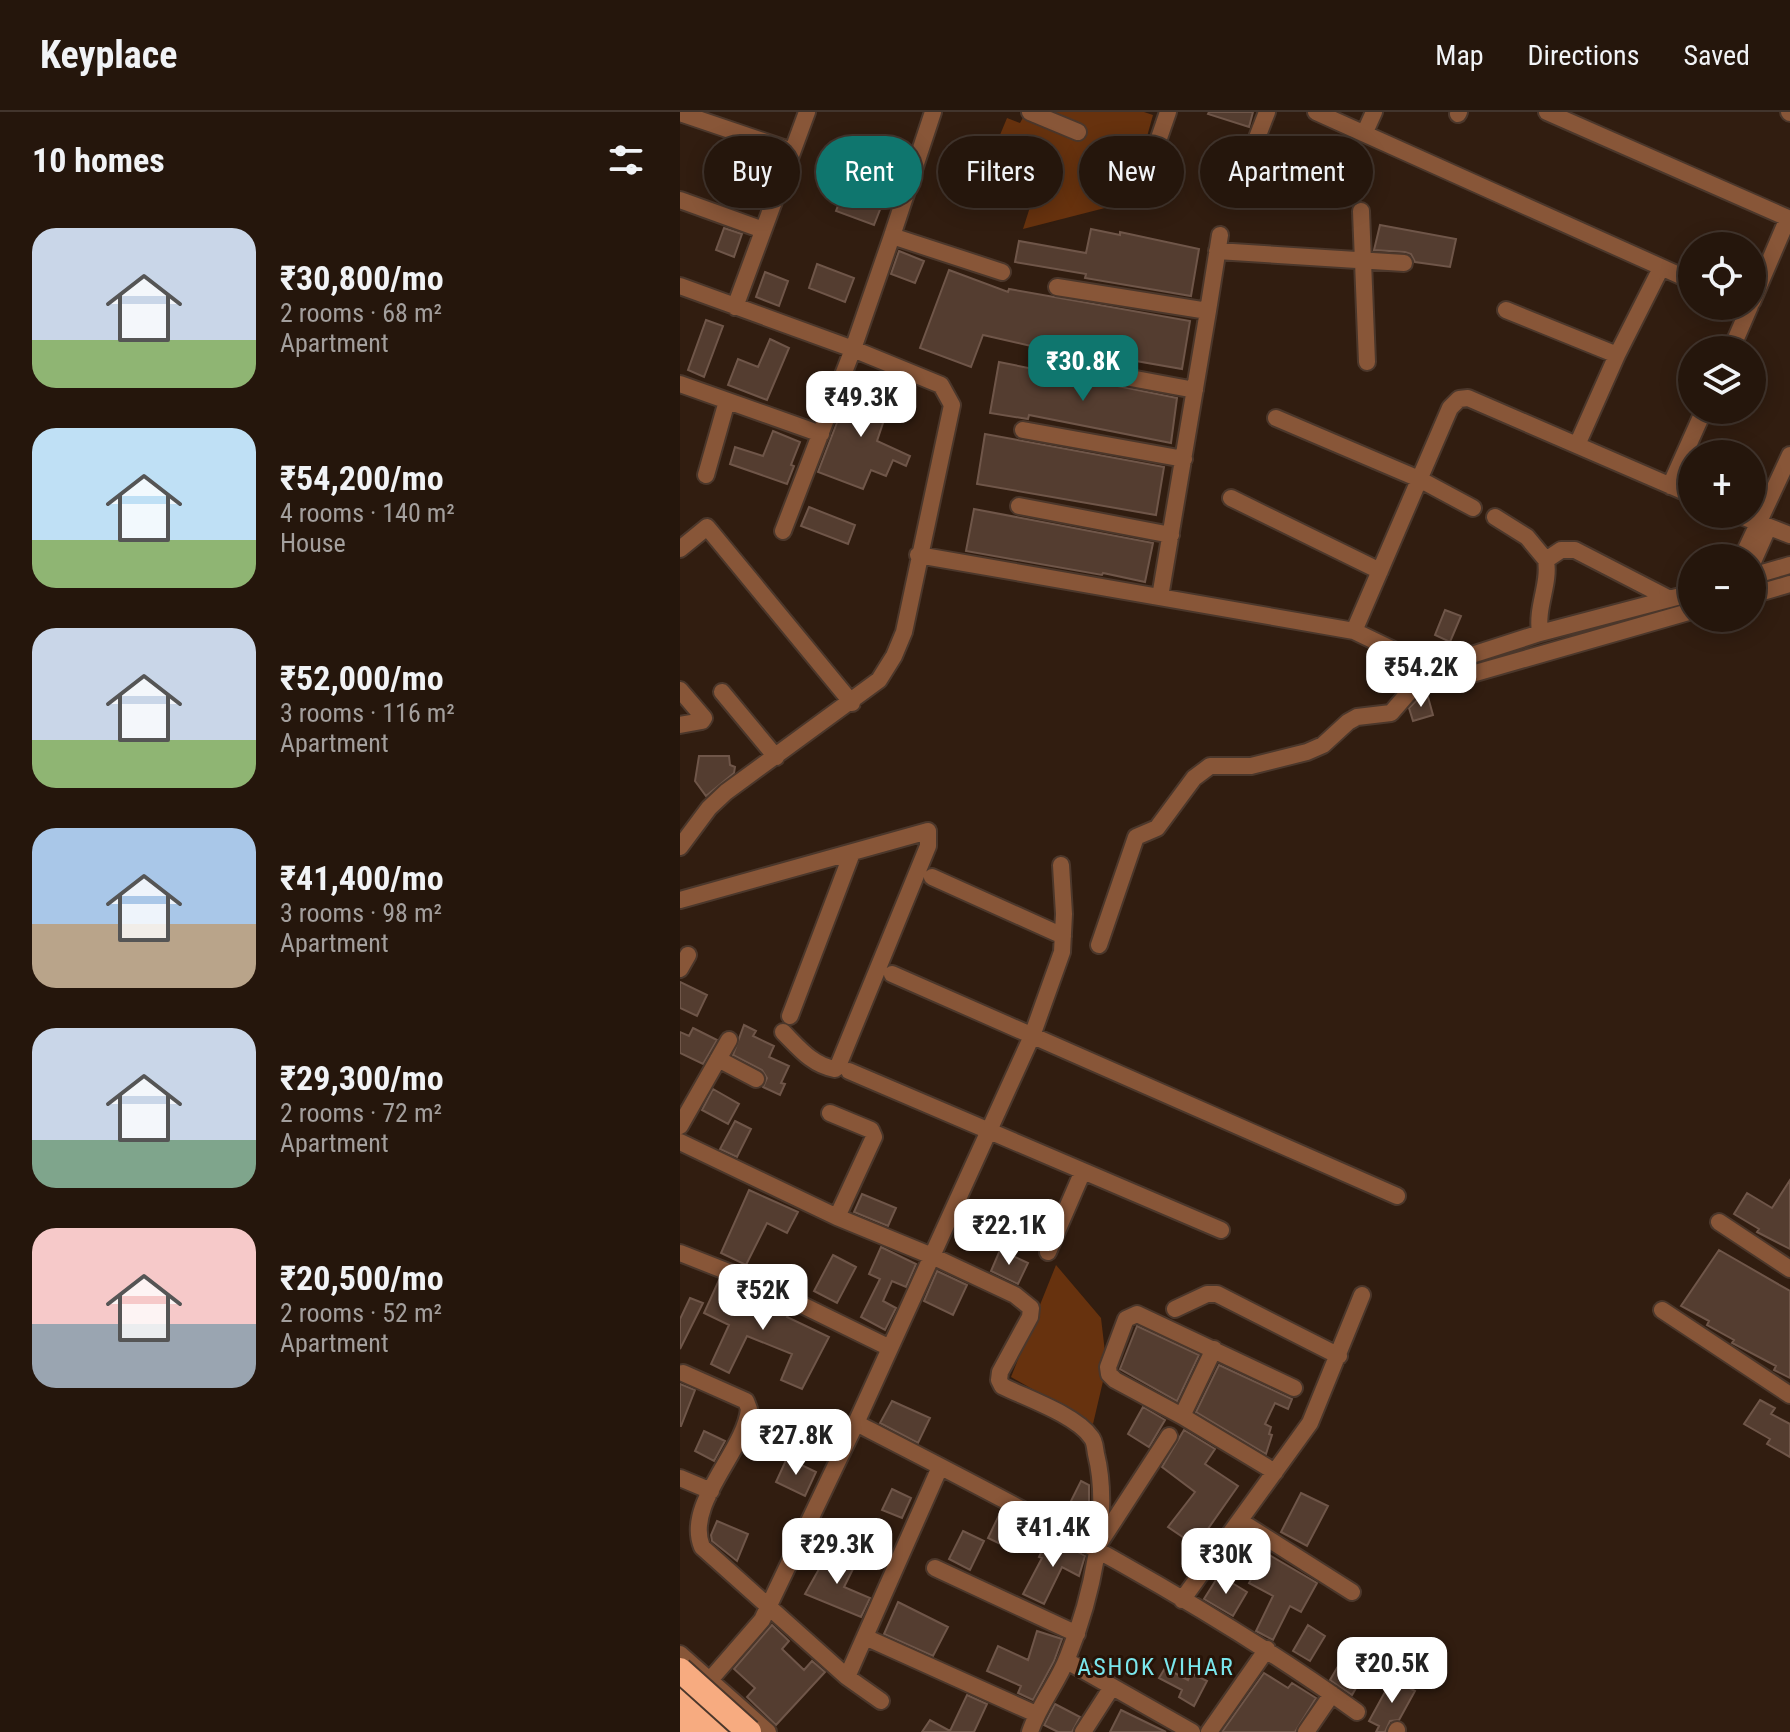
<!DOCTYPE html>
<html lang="en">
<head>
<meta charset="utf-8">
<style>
  body { margin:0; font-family:"Roboto Condensed",sans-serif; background:#2d1f15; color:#f1f3f6; height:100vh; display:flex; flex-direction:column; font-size:30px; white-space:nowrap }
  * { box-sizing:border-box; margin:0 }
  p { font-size:26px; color:#a39f9d }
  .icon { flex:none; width:44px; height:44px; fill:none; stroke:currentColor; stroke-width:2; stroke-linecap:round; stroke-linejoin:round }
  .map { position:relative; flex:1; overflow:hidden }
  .details { display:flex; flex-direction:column; background:#25160c; width:680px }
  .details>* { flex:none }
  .guide { position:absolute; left:24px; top:24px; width:760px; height:72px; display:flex; gap:16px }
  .tools { position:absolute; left:998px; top:120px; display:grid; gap:16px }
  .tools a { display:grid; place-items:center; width:88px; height:88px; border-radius:50%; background:#25160c; box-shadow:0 4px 20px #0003,0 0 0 2px #42352d; font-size:40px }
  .price { position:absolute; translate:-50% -68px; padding:0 18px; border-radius:16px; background:#fff; color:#222; font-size:26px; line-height:52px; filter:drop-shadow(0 2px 4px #0008) }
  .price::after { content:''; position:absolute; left:50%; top:48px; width:24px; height:18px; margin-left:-12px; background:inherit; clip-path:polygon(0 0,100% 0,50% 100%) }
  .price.on { background:#0f766e; color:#fff }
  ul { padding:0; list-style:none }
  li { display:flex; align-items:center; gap:24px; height:200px; padding:0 32px }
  li span { display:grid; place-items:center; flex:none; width:224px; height:160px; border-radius:24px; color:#555 }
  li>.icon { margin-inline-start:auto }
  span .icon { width:96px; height:96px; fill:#fffc; stroke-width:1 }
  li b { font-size:34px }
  h2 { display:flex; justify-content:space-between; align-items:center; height:96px; padding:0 32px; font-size:34px }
  .pill { padding:0 28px; border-radius:36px; background:#25160c; box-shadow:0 4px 20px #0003,0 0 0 2px #42352d; font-size:28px; line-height:72px }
  .pill.on { background:#0f766e; color:#fff }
  header { display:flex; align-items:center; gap:48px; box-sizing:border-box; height:112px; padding:0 40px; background:#25160c; border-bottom:2px solid #42352d }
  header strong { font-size:38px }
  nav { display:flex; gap:44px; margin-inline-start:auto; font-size:28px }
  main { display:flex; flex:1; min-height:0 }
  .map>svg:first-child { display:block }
  .green { fill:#67320e }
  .building { fill:#543d30; stroke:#6f5649; stroke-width:2 }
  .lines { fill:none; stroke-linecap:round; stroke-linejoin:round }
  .minor-casing { stroke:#4b372b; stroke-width:20 }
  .highway-casing { stroke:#4b372b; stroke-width:28 }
  .minor { stroke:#885638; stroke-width:16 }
  .highway { stroke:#f7ab80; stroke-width:24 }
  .highway-bridge-casing { stroke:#4b372b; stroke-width:28; stroke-linecap:butt }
  .highway-bridge { stroke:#f7ab80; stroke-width:24 }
  .labels { text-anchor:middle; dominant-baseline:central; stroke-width:6; stroke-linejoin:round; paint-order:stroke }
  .neighbourhood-label { font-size:24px; letter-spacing:2px; fill:#7ae6ec; stroke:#271307 }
</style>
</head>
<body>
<header>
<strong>Keyplace</strong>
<nav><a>Map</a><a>Directions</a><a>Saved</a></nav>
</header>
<main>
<section class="details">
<h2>10 homes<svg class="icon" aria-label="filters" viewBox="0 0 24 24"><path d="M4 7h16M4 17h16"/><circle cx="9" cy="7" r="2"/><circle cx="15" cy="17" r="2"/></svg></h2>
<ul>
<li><span style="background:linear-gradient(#c9d6e8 70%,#8fb573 0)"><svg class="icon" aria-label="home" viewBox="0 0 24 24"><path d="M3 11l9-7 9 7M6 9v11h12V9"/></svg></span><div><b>₹30,800/mo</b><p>2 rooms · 68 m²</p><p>Apartment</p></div></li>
<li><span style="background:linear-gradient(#bfe0f5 70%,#8fb573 0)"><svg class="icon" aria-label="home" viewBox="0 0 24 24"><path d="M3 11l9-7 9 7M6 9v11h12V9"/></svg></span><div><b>₹54,200/mo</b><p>4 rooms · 140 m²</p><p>House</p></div></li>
<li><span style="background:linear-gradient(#c9d6e8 70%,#8fb573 0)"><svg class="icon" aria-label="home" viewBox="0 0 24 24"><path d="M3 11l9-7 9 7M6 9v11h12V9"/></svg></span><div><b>₹52,000/mo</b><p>3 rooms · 116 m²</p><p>Apartment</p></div></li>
<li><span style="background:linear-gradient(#a9c7e8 60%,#b9a48a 0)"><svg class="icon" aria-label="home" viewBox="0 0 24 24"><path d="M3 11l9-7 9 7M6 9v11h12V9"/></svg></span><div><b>₹41,400/mo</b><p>3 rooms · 98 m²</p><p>Apartment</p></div></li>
<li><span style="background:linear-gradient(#c9d6e8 70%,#7fa58c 0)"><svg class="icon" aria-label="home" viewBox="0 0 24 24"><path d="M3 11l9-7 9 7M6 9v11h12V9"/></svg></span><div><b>₹29,300/mo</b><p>2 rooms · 72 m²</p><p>Apartment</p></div></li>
<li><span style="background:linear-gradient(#f6c9c9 60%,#9aa5b1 0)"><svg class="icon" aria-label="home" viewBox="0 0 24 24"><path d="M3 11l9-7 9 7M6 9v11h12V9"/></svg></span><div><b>₹20,500/mo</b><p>2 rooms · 52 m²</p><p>Apartment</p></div></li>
</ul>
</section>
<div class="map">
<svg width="1110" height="1620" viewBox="0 0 1110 1620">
  <rect width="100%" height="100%" fill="#311d10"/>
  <path class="green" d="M346,0H464L473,3L458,57L464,86L343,117L350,95L298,76L327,6L340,11Z
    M376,1153L421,1206L425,1240L424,1265L413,1312L331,1265Z"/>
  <path class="building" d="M529,0H573L569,15L528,2Z
    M163,81L201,95L194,113L156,99Z
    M700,113L776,127L770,155L735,150L731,142L725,140L694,138Z
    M44,116L62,122L54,145L36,138Z
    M411,117L440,123V120L519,137L511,184L405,166L406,162L335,150L339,129L406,141Z
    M219,139L244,149L235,171L211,162Z
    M137,152L174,166L165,190L129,176Z
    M269,158L328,180L329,177L510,209L502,257L387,237L365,234L364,237L303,223L291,255L240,236Z
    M85,160L108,169L99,194L76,185Z
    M26,208L43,214L24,265L8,258Z
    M90,227L109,236L87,288L48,273L58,247L78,255Z
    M319,250L497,286L491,331L349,303L348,307L310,301Z
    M175,268L213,281L197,329L230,344L226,354L213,348L206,364L191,358L183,377L138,360L158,308L161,309Z
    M93,319L120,330L111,353L114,354L107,372L50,352L55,335L83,344Z
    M305,322L484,355L476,403L297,372Z
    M129,395L175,413L168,432L121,414Z
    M294,397L473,431L465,470L423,461L422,463L286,439Z
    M765,498L781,504L770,530L755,523Z
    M748,585L753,603L733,609L729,596L736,589Z
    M19,644H49L50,653L55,655L54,661L26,684L15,669Z
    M0,870L27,883L17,904L0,896Z
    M64,913L76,919L73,924L94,934L89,945L109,954L101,971L105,972L100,983L83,975L87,966L82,958L53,943Z
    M13,916L37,928L23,952L0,941V920L9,924Z
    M33,977L59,992L48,1012L22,998Z
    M55,1009L71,1017L57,1045L40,1037Z
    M1110,1068V1137L1077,1120L1079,1117L1054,1102L1067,1081L1092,1096Z
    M69,1078L118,1100L107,1121L87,1111L66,1153L41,1141Z
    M182,1082L216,1096L208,1114L174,1100Z
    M201,1135L236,1152L226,1175L212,1169L203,1189L216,1196L205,1218L181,1205L200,1167L189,1162Z
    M320,1138L348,1151L338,1172L311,1159Z
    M1039,1138L1110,1179V1266L1094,1258L1096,1254L1052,1231L1054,1228L1027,1213L1029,1209L1001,1194Z
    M153,1143L176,1155L157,1191L134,1179Z
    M257,1159L287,1173L273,1203L244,1189Z
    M39,1168L110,1199L107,1205L149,1225L122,1277L101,1268L112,1242L67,1224L49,1261L31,1252L49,1213L24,1201Z
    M10,1186L23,1191L0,1237V1207Z
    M457,1214L519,1243L497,1289L440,1257Z
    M539,1253L612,1287L608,1297L595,1291L585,1312L591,1315L589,1322L592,1323L586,1342L516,1300Z
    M0,1272L15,1278L1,1314H0Z
    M1080,1288L1095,1296L1091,1302L1110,1312V1345L1087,1332L1090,1327L1064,1312Z
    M212,1289L250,1306L238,1331L200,1311Z
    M463,1295L485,1308L469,1335L448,1322Z
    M504,1318L535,1337L525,1352L558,1374L516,1434L488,1415L515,1380L482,1355Z
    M24,1319L45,1329L34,1349L15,1339Z
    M107,1346L136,1360L125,1384L96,1370Z
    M401,1369L409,1373V1414L384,1403Z
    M212,1377L231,1386L222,1406L202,1398Z
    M621,1381L648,1394L627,1434L601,1420Z
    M321,1399L349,1414L337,1440L308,1426Z
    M37,1409L68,1422L57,1449L32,1429L31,1423Z
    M283,1419L304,1429L290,1458L269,1447Z
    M369,1424L405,1444L399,1464L382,1455L364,1492L343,1482L362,1446L359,1445Z
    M148,1441L175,1453L164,1475L190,1486L181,1505L125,1482Z
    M586,1441L637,1471L621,1500L610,1494L593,1528L576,1519L593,1484L569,1471Z
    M539,1463L567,1480L553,1504L524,1487Z
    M218,1490L268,1515L253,1544L204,1522Z
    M92,1513L109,1529L102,1537L124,1558L132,1549L145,1560L96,1613L67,1585L75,1576L54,1557Z
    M628,1513L645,1524L630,1549L613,1539Z
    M357,1519L382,1527L374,1549L353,1588L338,1581L341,1574L307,1559L318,1534L348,1548Z
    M664,1544L687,1557L672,1583L650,1568Z
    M485,1556L508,1568L511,1561L527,1569L514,1594L499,1585L502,1578L479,1566Z
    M584,1561L608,1576L612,1571L636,1586L615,1620H542Z
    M712,1567L735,1579L719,1608L710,1609L705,1620H696L699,1614L689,1609Z
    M287,1583L307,1592L294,1620H242L250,1608L270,1619Z
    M375,1592L400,1605L392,1620H378L364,1613Z
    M441,1598L486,1620H430Z"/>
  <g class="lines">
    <g class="minor-casing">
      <path id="minor" d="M253,0L212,124L322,160
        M350,0L398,20
        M636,0L1012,169
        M867,0L1110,107
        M1109,0L1110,1
        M0,1L112,39
        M778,2L779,0
        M685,20L694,0
        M573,36L587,0
        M466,64L488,0
        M0,88L83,118
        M681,99L687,250
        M537,139L724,151
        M0,174L173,237L261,273L272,293L224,520L214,544L199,568L46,680L29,696L0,735
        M377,175L528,199L480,485
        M1072,190L1108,106
        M55,195L127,0
        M826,198L937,243
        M528,199L540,123
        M1051,238L1070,194
        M359,249L515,278
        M0,272L141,322
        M596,306L739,367L793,396
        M343,318L504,347
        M897,333L937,243L981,156
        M26,363L47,289
        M990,374L1024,298
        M551,386L700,459
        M339,394L491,423
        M1056,402L1110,423
        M815,405L847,425L866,448C870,473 856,494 860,521
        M103,419L173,237L212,124
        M0,437L27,415L172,591
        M238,443L674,519L755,558L778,566L1012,499
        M1062,446L1110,343
        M866,448L881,438H895L990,487
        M1072,452L1088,416
        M1072,464L1110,453
        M1072,483L1110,472
        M674,519L770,296L779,287L788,286L1012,383
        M0,578L24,606L22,609L0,613
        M42,580L96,645
        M252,765L383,824
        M0,788L248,719V734L158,954L155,957C132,953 119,936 103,920
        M419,833L456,725L477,716L514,666L530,654H571L627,640L643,633L668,610L677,605L711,601L737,571L773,549L860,521L1012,481
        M0,857L8,843
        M212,862L717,1084
        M110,904L172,741
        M38,947L76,967
        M169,959L541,1118
        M150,1001L191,1018L194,1025L157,1105
        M0,1014L49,928
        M0,1030L157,1105L252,1144L335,1183L351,1196L350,1205L320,1260L319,1268L322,1274C346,1286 396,1303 411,1325C415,1329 415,1337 416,1342C431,1401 411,1488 388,1544C378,1571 359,1592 350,1620
        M1039,1110L1110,1157
        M368,1140L403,1059
        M0,1141L79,1172L210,1236
        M495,1197L527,1182H537L659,1244
        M982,1198L1110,1283
        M3,1261L66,1289L69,1297C65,1339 4,1392 22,1435L167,1565L260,1355
        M502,1304L534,1237
        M176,1311C347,1399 520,1487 677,1600
        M595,1360L502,1304L435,1268L429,1262L428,1255L446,1207L457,1202L614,1276
        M0,1366L31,1379
        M560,1409L672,1480
        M417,1435L489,1324
        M255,1456L397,1522
        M502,1488L630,1311L682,1183
        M185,1525L356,1602
        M0,1542L88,1620
        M387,1549L512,1620
        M167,1565L201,1589
        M16,1584L82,1508L176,1311L352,924L382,840L384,802L381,753
        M403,1620L432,1575
        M529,1620L587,1537
        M626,1620L652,1582
        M716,1620L717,1618"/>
    </g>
    <g class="highway-casing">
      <path id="highway" d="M0,1582L43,1620
        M0,1605L17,1620"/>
    </g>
    <use href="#minor" class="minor"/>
    <use href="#highway" class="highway"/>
    <g class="highway-bridge-casing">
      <path id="highway-bridge" d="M0,1558L69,1620"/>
    </g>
    <use href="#highway-bridge" class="highway-bridge"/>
  </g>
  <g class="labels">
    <g class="neighbourhood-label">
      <text x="476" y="1555">ASHOK VIHAR</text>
    </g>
  </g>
</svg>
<div class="tools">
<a><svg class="icon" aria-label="locate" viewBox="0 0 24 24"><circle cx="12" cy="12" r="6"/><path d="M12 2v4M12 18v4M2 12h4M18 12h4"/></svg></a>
<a><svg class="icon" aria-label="layers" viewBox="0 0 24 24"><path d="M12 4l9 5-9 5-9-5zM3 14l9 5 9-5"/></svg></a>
<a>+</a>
<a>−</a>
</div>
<b class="price on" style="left:403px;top:291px">₹30.8K</b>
<b class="price" style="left:181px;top:327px">₹49.3K</b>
<b class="price" style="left:741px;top:597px">₹54.2K</b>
<b class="price" style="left:329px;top:1155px">₹22.1K</b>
<b class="price" style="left:83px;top:1220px">₹52K</b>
<b class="price" style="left:116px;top:1365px">₹27.8K</b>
<b class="price" style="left:373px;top:1457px">₹41.4K</b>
<b class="price" style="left:157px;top:1474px">₹29.3K</b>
<b class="price" style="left:546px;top:1484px">₹30K</b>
<b class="price" style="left:712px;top:1593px">₹20.5K</b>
<div class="guide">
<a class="pill">Buy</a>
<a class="pill on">Rent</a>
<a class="pill">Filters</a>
<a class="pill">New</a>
<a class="pill">Apartment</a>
</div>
</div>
</main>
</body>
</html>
